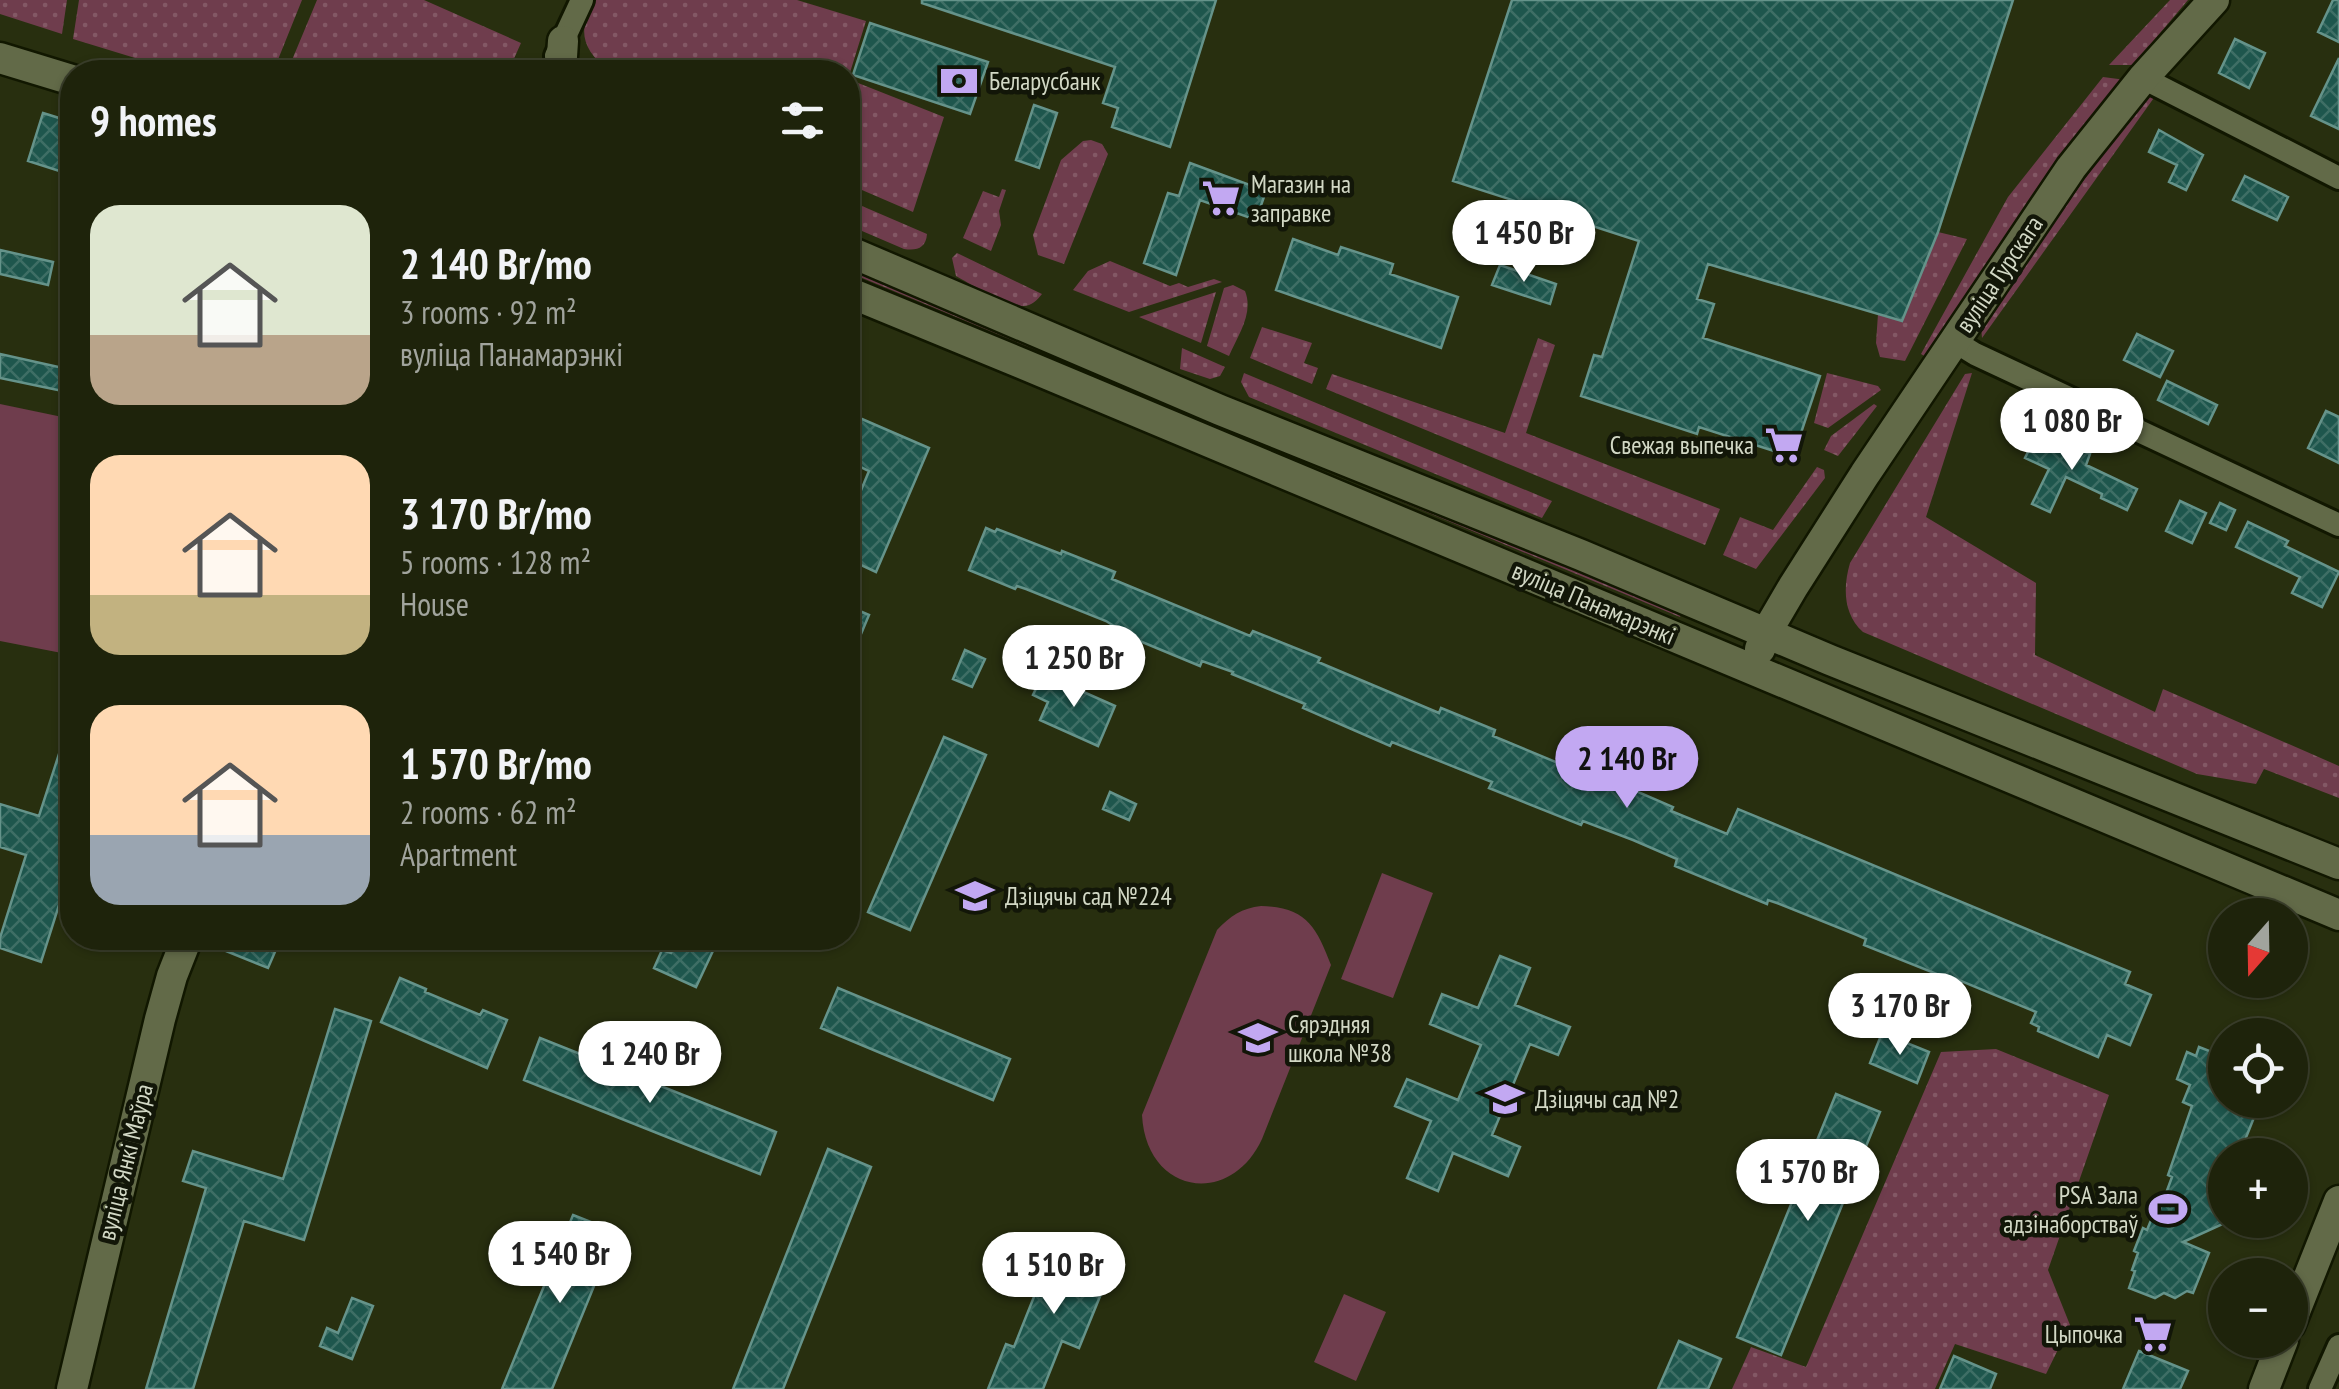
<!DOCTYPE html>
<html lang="en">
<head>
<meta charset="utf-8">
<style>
  body { margin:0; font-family:"PT Sans Narrow",sans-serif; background:#2b2f19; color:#f1f3f6; height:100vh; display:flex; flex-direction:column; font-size:38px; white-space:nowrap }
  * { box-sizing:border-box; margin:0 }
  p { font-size:32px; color:#a1a49d }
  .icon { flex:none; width:55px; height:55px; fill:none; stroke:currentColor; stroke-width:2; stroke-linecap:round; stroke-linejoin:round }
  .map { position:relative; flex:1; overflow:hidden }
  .panel { position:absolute; left:60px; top:60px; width:800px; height:890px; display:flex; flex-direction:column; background:#1e230b; border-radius:40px; box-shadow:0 2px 8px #0004,0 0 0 2px #3c402c }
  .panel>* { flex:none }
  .needle { width:65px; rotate:200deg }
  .fabs { position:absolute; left:2208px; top:898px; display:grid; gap:20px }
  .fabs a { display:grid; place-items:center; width:100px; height:100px; border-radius:50%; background:#1e230b; box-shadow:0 2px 8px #0004,0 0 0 2px #3c402c; font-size:50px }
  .price { position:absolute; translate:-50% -85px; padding:0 22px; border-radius:35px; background:#fff; color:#222; font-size:32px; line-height:65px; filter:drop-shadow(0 2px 5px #0008) }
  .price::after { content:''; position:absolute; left:50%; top:60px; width:30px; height:22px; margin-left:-15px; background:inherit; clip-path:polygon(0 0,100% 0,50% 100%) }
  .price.current { background:#c2a8f2; color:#111 }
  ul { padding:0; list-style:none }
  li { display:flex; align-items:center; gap:30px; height:250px; padding:0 30px }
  li span { display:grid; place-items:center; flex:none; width:280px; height:200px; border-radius:30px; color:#555 }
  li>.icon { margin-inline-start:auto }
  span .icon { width:120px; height:120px; fill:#fffc; stroke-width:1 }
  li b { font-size:42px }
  h2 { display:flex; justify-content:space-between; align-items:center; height:120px; padding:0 30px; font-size:42px }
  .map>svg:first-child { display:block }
  .grass { fill:url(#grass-dots) }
  .pitch { fill:#6f3d4d }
  .building { fill:url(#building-cross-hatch); stroke:#65938a; stroke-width:2.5 }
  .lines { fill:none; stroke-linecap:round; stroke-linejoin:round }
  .street-casing { stroke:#111700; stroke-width:28 }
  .secondary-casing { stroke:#111700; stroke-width:35 }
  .street { stroke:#626a48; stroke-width:22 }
  .secondary { stroke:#626a48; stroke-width:30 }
  .labels { text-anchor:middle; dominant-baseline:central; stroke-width:9; stroke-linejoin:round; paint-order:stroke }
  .poi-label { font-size:25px; fill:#d2d8c5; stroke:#121608; text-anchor:start }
  .street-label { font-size:25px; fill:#d2d8c5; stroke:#121608 }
</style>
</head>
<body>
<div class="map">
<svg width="2339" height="1389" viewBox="0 0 2339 1389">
  <defs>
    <pattern id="grass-dots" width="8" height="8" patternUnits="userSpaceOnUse" patternTransform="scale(2.5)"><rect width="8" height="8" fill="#6f3d4d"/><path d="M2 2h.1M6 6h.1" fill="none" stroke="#835865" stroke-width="1.8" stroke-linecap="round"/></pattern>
    <pattern id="building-cross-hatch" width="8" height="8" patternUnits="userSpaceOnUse" patternTransform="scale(2.5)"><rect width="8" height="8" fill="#1e564d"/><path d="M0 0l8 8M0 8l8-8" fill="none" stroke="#3e6e65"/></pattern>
  </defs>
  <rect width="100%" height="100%" fill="#282f0f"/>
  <path class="grass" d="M0,0H67L62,34L0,14Z
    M79,0H302L273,72H208L158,65L73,39Z
    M317,0H424L521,43L508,72H287Z
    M594,0H797L866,21L848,79V72H609C582,48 577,32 594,0Z
    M2170,0H2188L2133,65H2109Z
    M2103,77L2126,80L1926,357L1921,354L2008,197Z
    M848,79L944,117L913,212L848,184Z
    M2156,95L1982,338L1981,326L1985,319L2141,100L2148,96Z
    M1091,140L1102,144L1108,154L1064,264L1038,255L1033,235L1061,160L1083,141Z
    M1002,189L1006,190L999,211L1001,225L991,251L963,238L983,191L999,197Z
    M848,200L927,234C926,248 917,251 904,249L848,225Z
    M1938,232L1967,239L1905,361L1880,357L1876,343L1878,314L1902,321Z
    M957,253L1042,294C1037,300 1032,306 1023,306C1008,306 970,284 956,276L952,258Z
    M1110,261L1170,286L1179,283L1188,287L1214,279L1222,282L1129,312L1073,290L1088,271Z
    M848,263L1683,609L1680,617L848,272Z
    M1233,285L1245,291C1254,313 1238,335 1229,356L1207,346L1224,288Z
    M1216,292L1201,343L1139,317Z
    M1262,327L1312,343L1304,363L1318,368L1312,384L1250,358Z
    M1538,338L1555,345L1526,433L1720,509L1705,545L1326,389L1332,374L1505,433Z
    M1182,348L1225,367L1220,376L1210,379L1180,369Z
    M1244,373L1552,501L1542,518L1249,397L1241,382Z
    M1827,373L1878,386L1881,390L1828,428L1814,423Z
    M1972,373L1926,517L2036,583L2035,655L2155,712L2163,689L2339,766V798L2264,769L2256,784L2197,774L1863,632C1843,614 1843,587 1850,563L1965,374Z
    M1874,404L1877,406L1838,456L1824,450L1831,436Z
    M1817,467L1824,470L1825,478L1756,569L1723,555L1740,517L1773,530Z
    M1996,1049L2109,1095L2048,1270L2070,1325L2046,1374L1955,1344L1935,1389H1732L1751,1347L1806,1367L1941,1052Z"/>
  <path class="pitch" d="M0,404L72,419V655L0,641Z
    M1382,873L1433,893L1393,998L1341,979Z
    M1261,906C1306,907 1316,926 1331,965L1262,1139C1230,1208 1146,1194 1142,1115L1217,930C1230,916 1242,908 1261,906Z
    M1344,1294L1386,1312L1356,1381L1314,1362Z"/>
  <path class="building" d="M922,0H1216L1170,147L1112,127L1118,108L1103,103L1115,67L922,3Z
    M1512,0H2013L1938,232L1902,321L1708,264L1697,299L1714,304L1703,338L1820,376L1793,457L1699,427L1697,434L1581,396L1594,355L1602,357L1639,241L1453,181Z
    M2333,0H2339V42L2318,32Z
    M870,23L988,62L970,114L853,75Z
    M2235,39L2265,53L2249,88L2219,73Z
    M2339,58V129L2311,116Z
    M1034,105L1057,113L1039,168L1016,160Z
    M43,113L72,122V175L28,161Z
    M2159,130L2203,155L2186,190L2169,182L2177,165L2149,152Z
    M1190,163L1266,191L1256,220L1200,200L1176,275L1144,263L1168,193L1179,196Z
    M2245,176L2288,197L2277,220L2233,200Z
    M1293,239L1338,255L1341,247L1393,264L1390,274L1458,297L1441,348L1276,290Z
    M0,250L53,262L48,285L0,274Z
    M1500,265L1556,284L1550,304L1492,285Z
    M2137,334L2173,351L2160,377L2124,360Z
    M0,354L72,370V393L0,378Z
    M2167,381L2217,405L2208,424L2158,400Z
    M2326,411L2339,417V463L2308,448Z
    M848,413L929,448L876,572L848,559V510L852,512L869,471L848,461Z
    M2039,430L2090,454L2086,465L2137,489L2127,510L2101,498L2102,494L2066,477L2050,512L2032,504L2049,469L2025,458Z
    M2180,501L2206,513L2192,543L2166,531Z
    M2220,503L2235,510L2226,530L2210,523Z
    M2248,522L2288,541L2285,546L2339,572L2322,607L2292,593L2300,577L2236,547Z
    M986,528L995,532L997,529L1061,554L1062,551L1115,572L1112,579L1250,636L1253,631L1320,658L1318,662L1439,713L1441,708L1495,730L1493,736L1628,792L1629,788L1673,807L1671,811L1727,834L1738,809L2130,972L2125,984L2151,995L2130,1045L2107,1035L2098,1057L2038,1031L2039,1027L2031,1023L2036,1012L1954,978V981L1864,945L1866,939L1857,935L1777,903L1768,900L1767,904L1675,866L1677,859L1633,840L1583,821L1581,825L1489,788L1492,782L1392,742L1390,746L1356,731L1303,708L1305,704L1232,674L1233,672L1202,661L1200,666L1113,630L1114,626L1106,621L1026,589L1017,586L1015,589L969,570Z
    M848,606L869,615L848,665Z
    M965,650L985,659L972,687L953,679Z
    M1043,674L1115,706L1098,746L1040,720L1048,702L1033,695Z
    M69,723H72V864L41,962L0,948V938L26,855L0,847V804L39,816Z
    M944,737L986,755L910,930L868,912Z
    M1110,792L1136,804L1129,820L1103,809Z
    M231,938H281L268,968L226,951Z
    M678,938H719L696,987L654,968L662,950L671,953Z
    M1500,956L1530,968L1515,1005L1570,1027L1558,1055L1530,1044L1492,1135L1520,1147L1508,1176L1453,1153L1438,1191L1407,1178L1431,1121L1395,1106L1407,1079L1458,1100L1481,1045L1430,1024L1442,994L1478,1008Z
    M400,978L426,989L425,992L480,1015L483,1010L507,1020L487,1068L381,1022Z
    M838,988L1010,1059L993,1100L821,1028Z
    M335,1009L371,1021L304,1240L244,1221L193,1389H146L206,1188L183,1181L193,1151L283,1179Z
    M1882,1033L1929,1052L1917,1083L1870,1063Z
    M540,1038L776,1132L760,1174L524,1080Z
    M2199,1047L2225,1057V1100H2261L2239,1155H2225V1223L2183,1242L2209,1253L2193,1293L2187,1291L2175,1298L2164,1293L2155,1298L2129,1288L2135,1271L2132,1270L2138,1253L2134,1251L2143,1228L2147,1230L2154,1213L2158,1215L2172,1177L2168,1175L2192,1106L2183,1102L2190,1085L2177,1079L2187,1052L2196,1056Z
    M1836,1094L1880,1112L1781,1355L1737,1337Z
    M828,1149L871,1167L783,1389H733Z
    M573,1215L616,1232L552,1389H502Z
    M1057,1239L1114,1262L1079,1348L1062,1341L1043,1389H988L1006,1344L1014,1347Z
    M352,1298L373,1306L352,1359L320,1346L327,1328L338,1333Z
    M1679,1341L1721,1359L1708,1389H1658Z
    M2139,1351L2188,1371L2180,1389H2123Z
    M1954,1356L1996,1374L1990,1389H1940Z"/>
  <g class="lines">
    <g class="street-casing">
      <path id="street" d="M556,56L582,0
        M2143,78L2339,178
        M1954,341L1975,354L2339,525
        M2320,1389L2339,1346"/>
    </g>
    <g class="secondary-casing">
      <path id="secondary" d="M0,58L72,80
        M561,72L563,41
        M848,251L1220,410L1581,555L1830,660L2339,864
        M848,292L1023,364L2339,915
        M1760,649L1766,633L1793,587L1865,474L2071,168L2143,78L2214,0
        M2290,1324L2339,1201
        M72,1389L160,1019L172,976L187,938
        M2264,1389L2283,1340"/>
    </g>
    <use href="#street" class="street"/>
    <use href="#secondary" class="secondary"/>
  </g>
  <defs>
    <g id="bank-bare" transform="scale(3)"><path d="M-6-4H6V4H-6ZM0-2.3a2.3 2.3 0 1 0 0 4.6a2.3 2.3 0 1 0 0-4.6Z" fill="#c2a8f2" stroke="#121608" stroke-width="2.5" paint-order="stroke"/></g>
    <g id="supermarket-bare" transform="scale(3)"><path d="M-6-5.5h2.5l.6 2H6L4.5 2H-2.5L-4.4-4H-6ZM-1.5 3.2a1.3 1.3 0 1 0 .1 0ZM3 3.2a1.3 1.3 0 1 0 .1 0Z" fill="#c2a8f2" stroke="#121608" stroke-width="2.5" paint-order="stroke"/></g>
    <g id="school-bare" transform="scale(3)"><path d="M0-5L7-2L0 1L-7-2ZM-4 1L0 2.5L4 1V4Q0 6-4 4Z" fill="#c2a8f2" stroke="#121608" stroke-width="2.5" paint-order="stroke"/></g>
    <g id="stadium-bare" transform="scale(3)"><path d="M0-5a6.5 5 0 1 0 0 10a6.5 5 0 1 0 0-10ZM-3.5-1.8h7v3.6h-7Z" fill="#c2a8f2" stroke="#121608" stroke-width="2.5" paint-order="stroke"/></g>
  </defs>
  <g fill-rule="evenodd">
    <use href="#bank-bare" x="959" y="81"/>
    <use href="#supermarket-bare" x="1221" y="198"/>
    <use href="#supermarket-bare" x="1784" y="445"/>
    <use href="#school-bare" x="975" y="896"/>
    <use href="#school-bare" x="1258" y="1038"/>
    <use href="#school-bare" x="1505" y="1099"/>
    <use href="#stadium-bare" x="2168" y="1209"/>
    <use href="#supermarket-bare" x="2153" y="1334"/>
  </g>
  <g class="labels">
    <g class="poi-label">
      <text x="989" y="81">Беларусбанк</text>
      <text x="1251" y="184">Магазин на<tspan x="1251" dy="29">заправке</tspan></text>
      <text x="1754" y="445" text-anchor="end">Свежая выпечка</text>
      <text x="1005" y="896">Дзіцячы сад №224</text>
      <text x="1288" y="1024">Сярэдняя<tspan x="1288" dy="29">школа №38</tspan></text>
      <text x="1535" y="1099">Дзіцячы сад №2</text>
      <text x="2138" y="1195" text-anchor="end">PSA Зала<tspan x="2138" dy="29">адзінаборстваў</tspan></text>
      <text x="2123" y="1334" text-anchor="end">Цыпочка</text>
    </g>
    <g class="street-label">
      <text transform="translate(1999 274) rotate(-56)">вуліца Гурскага</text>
      <text transform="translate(1594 603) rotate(23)">вуліца Панамарэнкі</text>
      <text transform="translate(125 1162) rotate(-76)">вуліца Янкі Маўра</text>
    </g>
  </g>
</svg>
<div class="fabs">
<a><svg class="needle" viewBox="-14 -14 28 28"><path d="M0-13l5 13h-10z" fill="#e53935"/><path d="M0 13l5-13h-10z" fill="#a1a49d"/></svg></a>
<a><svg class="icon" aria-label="locate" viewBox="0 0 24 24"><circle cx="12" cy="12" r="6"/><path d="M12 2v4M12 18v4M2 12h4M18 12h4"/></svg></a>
<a>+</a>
<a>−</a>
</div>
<b class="price" style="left:1524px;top:285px">1 450 Br</b>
<b class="price" style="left:2072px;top:473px">1 080 Br</b>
<b class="price" style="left:1074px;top:710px">1 250 Br</b>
<b class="price current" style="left:1627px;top:811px">2 140 Br</b>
<b class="price" style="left:1900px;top:1058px">3 170 Br</b>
<b class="price" style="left:650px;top:1106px">1 240 Br</b>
<b class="price" style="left:1808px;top:1224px">1 570 Br</b>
<b class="price" style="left:560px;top:1306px">1 540 Br</b>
<b class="price" style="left:1054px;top:1317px">1 510 Br</b>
<section class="panel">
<h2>9 homes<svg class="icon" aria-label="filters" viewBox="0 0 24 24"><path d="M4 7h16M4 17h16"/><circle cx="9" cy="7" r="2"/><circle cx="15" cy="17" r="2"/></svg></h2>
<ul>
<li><span style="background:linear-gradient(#dfe7d0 65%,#b9a48a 0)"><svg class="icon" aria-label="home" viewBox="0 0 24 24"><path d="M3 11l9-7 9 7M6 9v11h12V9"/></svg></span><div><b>2 140 Br/mo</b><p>3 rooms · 92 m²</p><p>вуліца Панамарэнкі</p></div></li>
<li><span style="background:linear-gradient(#ffd9b3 70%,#c2b280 0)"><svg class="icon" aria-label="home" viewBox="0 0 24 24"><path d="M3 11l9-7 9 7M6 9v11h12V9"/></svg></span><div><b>3 170 Br/mo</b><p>5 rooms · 128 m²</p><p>House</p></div></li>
<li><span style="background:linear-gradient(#ffd9b3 65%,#9aa5b1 0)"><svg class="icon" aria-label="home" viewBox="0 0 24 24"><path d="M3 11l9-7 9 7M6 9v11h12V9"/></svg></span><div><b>1 570 Br/mo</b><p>2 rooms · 62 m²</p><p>Apartment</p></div></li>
</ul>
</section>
</div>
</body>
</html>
